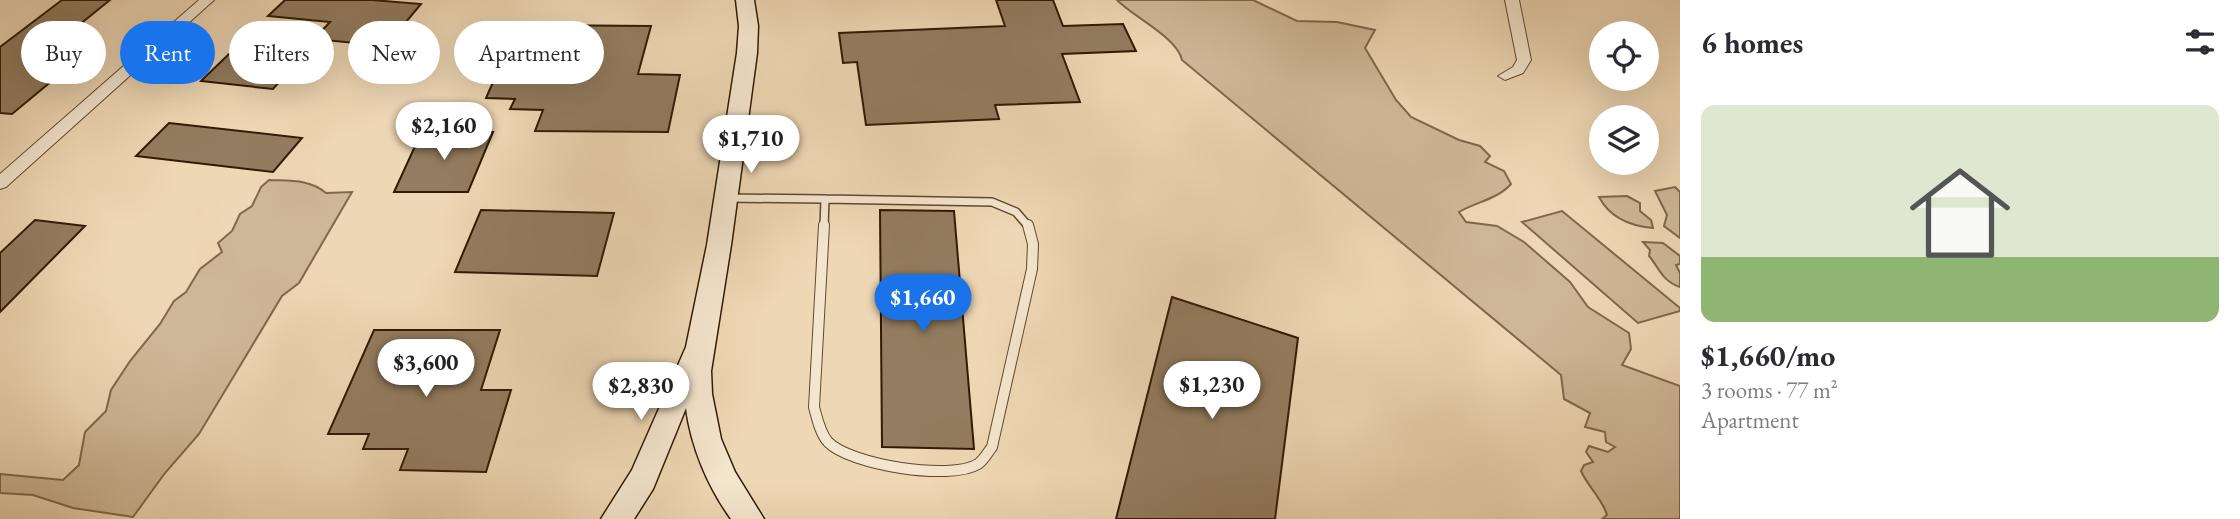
<!DOCTYPE html>
<html lang="en">
<head>
<meta charset="utf-8">
<style>
  body { margin:0; font-family:"EB Garamond",serif; background:#f2f2f3; color:#2b2b33; height:100vh; display:flex; flex-direction:column; font-size:26px; white-space:nowrap }
  * { box-sizing:border-box; margin:0 }
  p { font-size:23px; color:#7c7c81 }
  .icon { flex:none; width:38px; height:38px; fill:none; stroke:currentColor; stroke-width:2; stroke-linecap:round; stroke-linejoin:round }
  .map { position:relative; flex:1; overflow:hidden }
  .panel { display:flex; flex-direction:column; background:#fff; width:560px }
  .panel>* { flex:none }
  .banner { position:absolute; left:21px; top:21px; width:665px; height:63px; display:flex; gap:14px }
  .controls { position:absolute; left:1589px; top:21px; display:grid; gap:14px }
  .controls a { display:grid; place-items:center; width:70px; height:70px; border-radius:50%; background:#fff; box-shadow:0 7px 28px #0002; font-size:35px }
  .price { position:absolute; translate:-50% -60px; padding:0 16px; border-radius:24px; background:#fff; color:#222; font-size:23px; line-height:46px; filter:drop-shadow(0 2px 4px #0008) }
  .price::after { content:''; position:absolute; left:50%; top:42px; width:21px; height:16px; margin-left:-10px; background:inherit; clip-path:polygon(0 0,100% 0,50% 100%) }
  .price.on { background:#1a73e8; color:#fff }
  ul { padding:0; list-style:none }
  li { display:grid; align-content:center; gap:14px; height:371px; padding:0 21px }
  li span { display:grid; place-items:center; height:217px; border-radius:14px; color:#555 }
  li>.icon { margin-inline-start:auto }
  span .icon { width:126px; height:126px; fill:#fffc; stroke-width:1 }
  li b { font-size:30px }
  h2 { display:flex; justify-content:space-between; align-items:center; height:84px; padding:0 21px; font-size:30px }
  .tag { padding:0 24px; border-radius:32px; background:#fff; box-shadow:0 7px 28px #0002; font-size:24px; line-height:63px }
  .tag.on { background:#1a73e8; color:#fff }
  main { display:flex; flex:1; min-height:0 }
  .map>svg:first-child { display:block }
  .green { fill:#ceb796; stroke:#80684c; stroke-width:2 }
  .building { fill:#937c5f; stroke:#311a03; stroke-width:2 }
  .lines { fill:none; stroke-linecap:round; stroke-linejoin:round }
  .service-far1-casing { stroke:#60492f; stroke-width:10 }
  .service-casing { stroke:#60492f; stroke-width:12 }
  .minor-casing { stroke:#60492f; stroke-width:2 }
  .secondary-casing { stroke:#311a03; stroke-width:3 }
  .service-far1 { stroke:#f4e5ce; stroke-width:7 }
  .service { stroke:#f4e5ce; stroke-width:10 }
  .minor { fill:#f4e5ce; fill-rule:evenodd }
  .secondary { fill:#f4e5ce; fill-rule:evenodd }
</style>
</head>
<body>
<main>
<div class="map">
<svg width="1680" height="519" viewBox="0 0 1680 519">
  <rect width="100%" height="100%" fill="#eed7b4"/>
  <filter id="stains"><feTurbulence type="fractalNoise" baseFrequency=".00286" numOctaves="4"/><feColorMatrix values="0 0 0 0 .2 0 0 0 0 .09 0 0 0 0 .02 0 0 0 .5 -.17"/></filter>
  <radialGradient id="worn" r=".72"><stop offset=".6" stop-color="#630" stop-opacity="0"/><stop offset="1" stop-color="#630" stop-opacity=".3"/></radialGradient>
  <path class="green" d="M1117,0H1253L1297,21L1337,22L1375,30L1365,48L1396,100L1411,117L1459,140L1480,146L1490,156L1485,162L1504,171L1511,184C1498,199 1476,202 1459,212L1466,222L1497,226L1524,242L1570,282L1588,307L1629,333L1631,349L1622,365L1680,386V519H1602L1607,515C1602,498 1588,487 1581,471L1584,465L1593,462L1586,452L1589,446L1608,452L1615,447L1606,442L1605,432L1585,427L1590,413L1564,399L1561,375L1182,60C1178,38 1132,16 1117,0Z
    M269,180C290,181 310,179 326,193L352,192L299,283L282,296L199,434L165,473L133,517L73,508L33,495L0,493V474L63,480L79,465L85,432L106,411L111,390L130,361L160,324L174,301L186,292L200,269L222,252L218,243L232,231L240,214L252,206L261,187Z
    M1675,187L1680,192V238L1664,226L1667,215L1655,191Z
    M1627,196L1640,203V211L1651,220L1653,228C1630,226 1610,218 1599,197Z
    M1562,211L1680,308V311L1638,323L1522,222Z
    M1643,242L1663,243L1680,256V264L1676,265L1680,273V287C1662,281 1660,269 1649,256L1650,250Z"/>
  <path class="building" d="M62,0H110L27,67L65,70L12,114L0,113V47Z
    M285,0H372L421,4L386,46L314,39L330,22L268,16Z
    M996,0H1053L1063,26L1123,24L1136,51L1062,54L1080,102L995,105L999,119L866,125L857,62L843,63L839,33L1005,26Z
    M530,25L651,26L638,74L680,75L668,132L535,131L543,110L510,109L515,99L486,98L497,73L509,74Z
    M230,53L299,60L273,89L201,81Z
    M169,123L302,138L273,172L136,156Z
    M422,131L493,132L468,192H394Z
    M481,210L614,213L597,276L455,272Z
    M880,210L954,211L974,449L882,447Z
    M35,220L85,226L0,312V253Z
    M1172,297L1298,338L1275,519H1116Z
    M374,330H500L481,390H511L486,472L400,470L408,449H363L369,434H328Z"/>
  <g class="lines">
    <g class="service-far1-casing">
      <path id="service-far1" d="M727,198L825,199
        M825,199L992,202L1016,212L1029,227
        M824,227L825,199"/>
    </g>
    <g class="service-casing">
      <path id="service" d="M824,225L814,407C817,418 820,433 828,442C850,465 951,481 978,464C984,460 988,452 992,447L1032,269L1033,244L1028,225"/>
    </g>
    <g class="minor-casing">
      <path id="minor" d="M199,0H214L6,187L0,189V174Z
        M1505,0H1519L1531,60L1523,73L1505,80L1498,76L1513,67L1517,60Z"/>
    </g>
    <g class="secondary-casing">
      <path id="secondary" d="M736,0H754L758,26L757,53L731,245L711,371L712,394L721,439L735,472L764,519H731C708,487 691,447 686,408L653,489L634,519H601L632,470L686,347L707,245L737,53L739,26Z"/>
    </g>
    <use href="#service-far1" class="service-far1"/>
    <use href="#service" class="service"/>
    <use href="#minor" class="minor"/>
    <use href="#secondary" class="secondary"/>
  </g>
  <rect width="100%" height="100%" filter="url(#stains)"/>
  <rect width="100%" height="100%" fill="url(#worn)"/>
</svg>
<div class="controls">
<a><svg class="icon" aria-label="locate" viewBox="0 0 24 24"><circle cx="12" cy="12" r="6"/><path d="M12 2v4M12 18v4M2 12h4M18 12h4"/></svg></a>
<a><svg class="icon" aria-label="layers" viewBox="0 0 24 24"><path d="M12 4l9 5-9 5-9-5zM3 14l9 5 9-5"/></svg></a>
</div>
<b class="price" style="left:444px;top:162px">$2,160</b>
<b class="price" style="left:751px;top:175px">$1,710</b>
<b class="price on" style="left:923px;top:334px">$1,660</b>
<b class="price" style="left:426px;top:399px">$3,600</b>
<b class="price" style="left:1212px;top:421px">$1,230</b>
<b class="price" style="left:641px;top:422px">$2,830</b>
<div class="banner">
<a class="tag">Buy</a>
<a class="tag on">Rent</a>
<a class="tag">Filters</a>
<a class="tag">New</a>
<a class="tag">Apartment</a>
</div>
</div>
<section class="panel">
<h2>6 homes<svg class="icon" aria-label="filters" viewBox="0 0 24 24"><path d="M4 7h16M4 17h16"/><circle cx="9" cy="7" r="2"/><circle cx="15" cy="17" r="2"/></svg></h2>
<ul>
<li><span style="background:linear-gradient(#dfe7d0 70%,#8fb573 0)"><svg class="icon" aria-label="home" viewBox="0 0 24 24"><path d="M3 11l9-7 9 7M6 9v11h12V9"/></svg></span><div><b>$1,660/mo</b><p>3 rooms · 77 m²</p><p>Apartment</p></div></li>
</ul>
</section>
</main>
</body>
</html>
